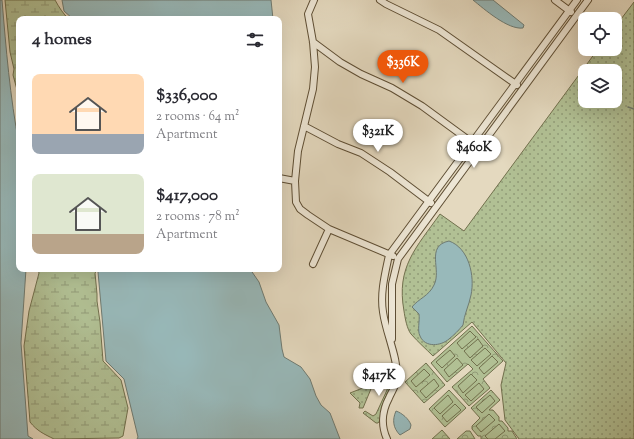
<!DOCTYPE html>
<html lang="en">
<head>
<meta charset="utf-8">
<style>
  body { margin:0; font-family:"Sorts Mill Goudy",serif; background:#f7f7f7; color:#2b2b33; height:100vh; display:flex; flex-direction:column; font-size:15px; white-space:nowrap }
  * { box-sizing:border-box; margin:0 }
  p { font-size:13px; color:#7c7c81 }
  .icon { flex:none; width:22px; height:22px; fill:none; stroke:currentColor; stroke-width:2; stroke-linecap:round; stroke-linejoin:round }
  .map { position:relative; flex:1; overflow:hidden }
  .side { position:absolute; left:16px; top:16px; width:266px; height:256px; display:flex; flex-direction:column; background:#fff; border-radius:8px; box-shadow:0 4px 16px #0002 }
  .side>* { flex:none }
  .buttons { position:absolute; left:578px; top:12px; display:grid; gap:8px }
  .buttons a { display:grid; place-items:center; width:44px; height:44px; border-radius:8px; background:#fff; box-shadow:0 4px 16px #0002; font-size:20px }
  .price { position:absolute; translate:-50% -34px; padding:0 9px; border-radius:14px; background:#fff; color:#222; font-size:13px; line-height:26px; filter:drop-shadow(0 1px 2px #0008) }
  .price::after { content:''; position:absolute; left:50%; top:24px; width:12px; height:9px; margin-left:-6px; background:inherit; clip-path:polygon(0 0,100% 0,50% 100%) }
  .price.on { background:#ea580c; color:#fff }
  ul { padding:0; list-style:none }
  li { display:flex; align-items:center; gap:12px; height:100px; padding:0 16px }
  li span { display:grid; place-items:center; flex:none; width:112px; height:80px; border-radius:8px; color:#555 }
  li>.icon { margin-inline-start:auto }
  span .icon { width:48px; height:48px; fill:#fffc; stroke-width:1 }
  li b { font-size:17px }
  h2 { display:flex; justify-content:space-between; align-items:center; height:48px; padding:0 16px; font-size:17px }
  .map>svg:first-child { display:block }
  .grass { fill:url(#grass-dots); stroke:#71704d; fill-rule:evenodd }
  .wetland { fill:url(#wetland-marsh); stroke:#71704d }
  .park { fill:url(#park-crowns); stroke:#71704d }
  .pitch { fill:#b1c094; stroke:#71704d }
  .water { fill:#98b9ba; stroke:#6f7b72 }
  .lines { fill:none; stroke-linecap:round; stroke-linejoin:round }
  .stream { stroke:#6f7b72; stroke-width:1.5 }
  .minor-casing { stroke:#5e4e34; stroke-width:8 }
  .minor { stroke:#ede6d5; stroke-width:6 }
</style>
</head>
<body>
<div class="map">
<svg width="634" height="439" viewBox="0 0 634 439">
  <defs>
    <pattern id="grass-dots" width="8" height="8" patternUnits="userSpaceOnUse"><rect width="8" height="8" fill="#b1c094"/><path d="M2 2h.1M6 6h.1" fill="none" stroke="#919b77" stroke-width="1.8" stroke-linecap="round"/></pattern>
    <pattern id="wetland-marsh" width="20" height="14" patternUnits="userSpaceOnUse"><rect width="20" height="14" fill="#b1c094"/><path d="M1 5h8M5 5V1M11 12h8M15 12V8" fill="none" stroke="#919b77"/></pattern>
    <pattern id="park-crowns" width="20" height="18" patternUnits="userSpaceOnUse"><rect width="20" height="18" fill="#b1c094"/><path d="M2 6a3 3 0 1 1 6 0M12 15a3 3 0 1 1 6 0" fill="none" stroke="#919b77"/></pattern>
  </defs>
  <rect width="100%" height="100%" fill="#e4d9bf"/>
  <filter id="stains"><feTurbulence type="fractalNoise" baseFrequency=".005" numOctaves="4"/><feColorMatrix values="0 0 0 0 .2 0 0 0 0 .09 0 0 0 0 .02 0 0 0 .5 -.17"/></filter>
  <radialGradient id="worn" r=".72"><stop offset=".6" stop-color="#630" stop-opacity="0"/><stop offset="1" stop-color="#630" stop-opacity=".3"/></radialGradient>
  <path class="grass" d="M634,2V439H519L505,420L501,385L506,363L472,322L433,356C426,349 418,342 411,334C407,329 405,318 404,311C396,267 416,248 440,214L464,231L598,49H615V27ZM585,71H615V101H585Z
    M390,374L393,378C394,387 385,395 383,404C381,410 382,419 378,423H376L363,413L365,411L373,416L376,414L387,390Z
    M373,384L363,408H359L360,403L350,393Z"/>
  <path class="wetland" d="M5,0H55C59,7 63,14 69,19H19V97L13,75L14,69L10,52Z
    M38,269H98L95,273L97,294V301L100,322L103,361L121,380L128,408L123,436L119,438L54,439C44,434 37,431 30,422L24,346L29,311L39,273Z"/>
  <path class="park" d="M472,326L503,361L483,379L490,388L469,406L452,387L473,369L468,364L447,382L431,363Z
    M426,363L445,385L424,403L405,382Z
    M449,390L466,408L445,427L429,409Z
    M491,390L500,400L489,410H493L499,417V421H502L508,428V431H512L517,439H481V436H478L472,429V426L480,418L471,408Z
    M442,430L450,439H432Z
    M466,431H470L475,439H457Z"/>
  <path class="pitch" d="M470,331L476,337L462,349L457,343Z
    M478,339L483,346L470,358L464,351Z
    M485,348L491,354L477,366L471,360Z
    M450,350L455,356L442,368L436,362Z
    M492,356L498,362L484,374L479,368Z
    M457,358L463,365L449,377L444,370Z
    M424,369L430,375L416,387L411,381Z
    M471,374L477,380L463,393L458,386Z
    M434,379L439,386L426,398L420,391Z
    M479,383L484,389L471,401L465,395Z
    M448,395L453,402L440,414L434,408Z
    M490,395L495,401L482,413L476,407Z
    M455,404L461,410L447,422L442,416Z
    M489,414L495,420L481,432L476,426Z
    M499,424L505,431L495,439H488L485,436Z"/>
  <path class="water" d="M0,0H2C6,48 10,97 19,144V269H26L21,343L28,436L33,439H0Z
    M62,0H271L273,19H73L64,11Z
    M473,0H493L524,25L523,28C508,30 484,9 473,0Z
    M449,241C469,248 475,276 471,295C469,305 464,315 463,325C459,330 454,335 449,339C441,346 425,348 420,336C417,330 420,321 419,314L412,307C418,299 429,296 434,285C442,270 425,246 449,241Z
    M102,269H250L259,282L266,302L279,325L282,349L284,357L301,367L310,379L316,396L321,405L330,413L340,439H137L138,437L124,379L106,361L98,272Z
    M396,411C402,413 409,419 411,425L410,429L400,435C393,428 392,420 396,411Z"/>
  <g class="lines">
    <path class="stream" d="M615,97L618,99
      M628,107L634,109"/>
    <g class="minor-casing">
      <path id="minor" d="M314,0L308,14L313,42L315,67L313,89L298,151L295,181L296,202L300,209L308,215L329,229L393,256
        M380,0L386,4L439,30L517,85
        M555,0L571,12
        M313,42L340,62L361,74L392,88L422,106L474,144
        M304,126L338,144L361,153L390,172L431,203
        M279,178L295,181
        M313,264L329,229
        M392,339V284L398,259L588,0
        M387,439C381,426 382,411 389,398C392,391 396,386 397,378C398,357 386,334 383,312C380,293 385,274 389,255L577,0"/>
    </g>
    <use href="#minor" class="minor"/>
  </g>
  <rect width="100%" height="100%" filter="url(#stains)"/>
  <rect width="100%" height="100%" fill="url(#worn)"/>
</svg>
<div class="buttons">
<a><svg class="icon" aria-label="locate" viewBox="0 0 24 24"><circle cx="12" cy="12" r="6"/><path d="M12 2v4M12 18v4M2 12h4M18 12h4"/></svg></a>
<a><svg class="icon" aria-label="layers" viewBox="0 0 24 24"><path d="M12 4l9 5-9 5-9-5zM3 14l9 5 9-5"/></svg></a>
</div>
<b class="price on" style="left:403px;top:84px">$336K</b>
<b class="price" style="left:378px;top:153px">$321K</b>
<b class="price" style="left:474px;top:169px">$460K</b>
<b class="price" style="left:379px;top:397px">$417K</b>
<section class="side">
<h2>4 homes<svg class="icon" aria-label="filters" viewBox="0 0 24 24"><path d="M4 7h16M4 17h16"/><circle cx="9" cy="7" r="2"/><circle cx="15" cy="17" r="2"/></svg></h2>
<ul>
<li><span style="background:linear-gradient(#ffd9b3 75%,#9aa5b1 0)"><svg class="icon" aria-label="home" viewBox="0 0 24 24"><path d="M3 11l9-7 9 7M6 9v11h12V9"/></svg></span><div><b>$336,000</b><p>2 rooms · 64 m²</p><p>Apartment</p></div></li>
<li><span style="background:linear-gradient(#dfe7d0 75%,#b9a48a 0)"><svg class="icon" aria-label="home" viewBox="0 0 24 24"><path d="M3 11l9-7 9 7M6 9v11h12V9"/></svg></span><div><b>$417,000</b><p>2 rooms · 78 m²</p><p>Apartment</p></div></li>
</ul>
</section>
</div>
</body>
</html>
